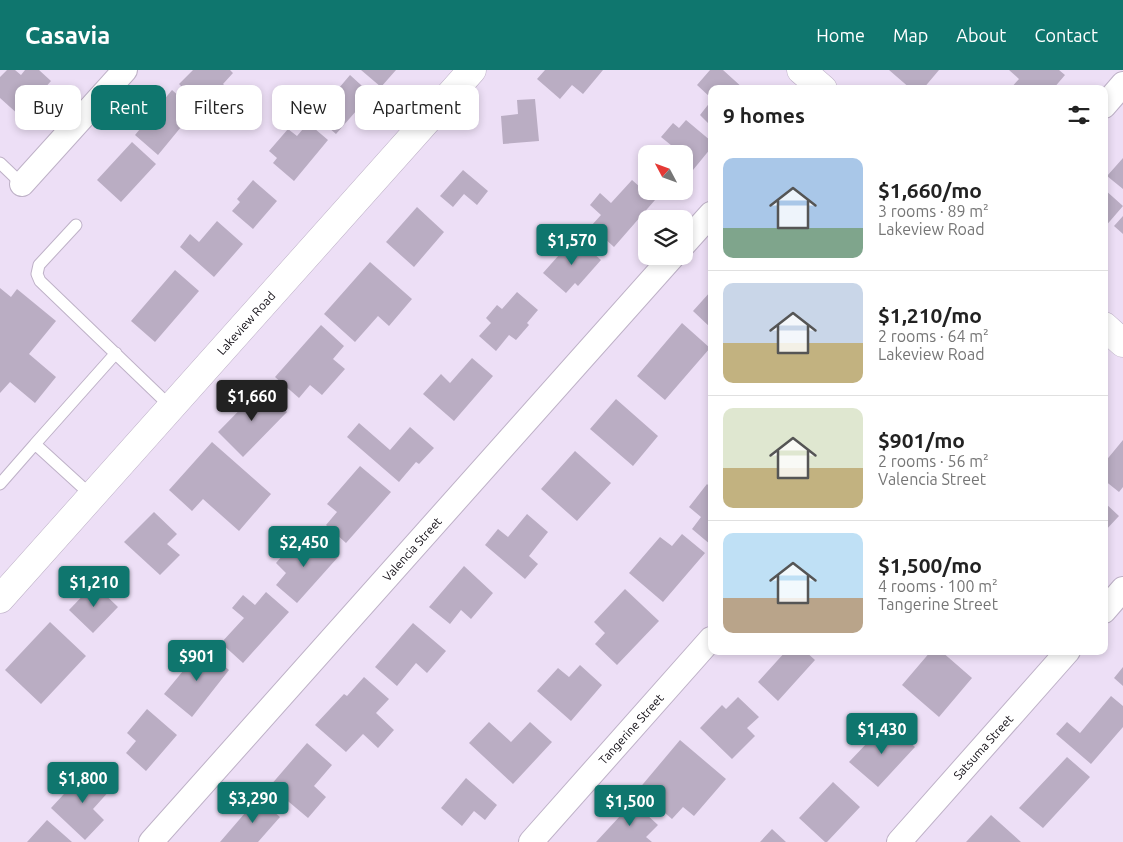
<!DOCTYPE html>
<html lang="en">
<head>
<meta charset="utf-8">
<style>
  body { margin:0; font-family:Ubuntu,sans-serif; background:#f2f2f2; color:#222; height:100vh; display:flex; flex-direction:column; font-size:19px; white-space:nowrap }
  * { box-sizing:border-box; margin:0 }
  p { font-size:16px; color:#767676 }
  .icon { flex:none; width:28px; height:28px; fill:none; stroke:currentColor; stroke-width:2; stroke-linecap:round; stroke-linejoin:round }
  .map { position:relative; flex:1; overflow:hidden }
  .sheet { position:absolute; left:708px; top:15px; width:400px; height:570px; display:flex; flex-direction:column; background:#fff; border-radius:10px; box-shadow:0 2px 8px #0003 }
  .sheet>* { flex:none }
  .top-card { position:absolute; left:15px; top:15px; width:475px; height:45px; display:flex; gap:10px }
  .needle { width:32px; rotate:311deg }
  .controls { position:absolute; left:638px; top:75px; display:grid; gap:10px }
  .controls a { display:grid; place-items:center; width:55px; height:55px; border-radius:10px; background:#fff; box-shadow:0 2px 8px #0003; font-size:25px }
  .price { position:absolute; translate:-50% -42px; padding:0 11px; border-radius:5px; background:#0f766e; color:#fff; font-size:16px; line-height:32px; filter:drop-shadow(0 1px 2px #0008) }
  .price::after { content:''; position:absolute; left:50%; top:30px; width:15px; height:11px; margin-left:-8px; background:inherit; clip-path:polygon(0 0,100% 0,50% 100%) }
  .price.active { background:#222; color:#fff }
  ul { padding:0; list-style:none }
  li { display:flex; align-items:center; gap:15px; height:125px; padding:0 15px }
  li+li { border-top:1px solid #e0e0e0 }
  li span { display:grid; place-items:center; flex:none; width:140px; height:100px; border-radius:10px; color:#555 }
  li>.icon { margin-inline-start:auto }
  span .icon { width:60px; height:60px; fill:#fffc; stroke-width:1 }
  li b { font-size:21px }
  h2 { display:flex; justify-content:space-between; align-items:center; height:60px; padding:0 15px; font-size:21px }
  .chip { padding:0 18px; border-radius:10px; background:#fff; box-shadow:0 2px 8px #0003; font-size:18px; line-height:45px }
  .chip.active { background:#0f766e; color:#fff }
  header { display:flex; align-items:center; gap:30px; box-sizing:border-box; height:70px; padding:0 25px; background:#0f766e; color:#fff }
  header strong { font-size:24px }
  nav { display:flex; gap:28px; margin-inline-start:auto; font-size:18px }
  .map>svg:first-child { display:block }
  .building { fill:#baadc3 }
  .lines { fill:none; stroke-linecap:round; stroke-linejoin:round }
  .lane-casing { stroke:#beb1c7; stroke-width:13 }
  .street-casing { stroke:#beb1c7; stroke-width:26 }
  .secondary-casing { stroke:#beb1c7; stroke-width:29 }
  .lane { stroke:#fff; stroke-width:11 }
  .street { stroke:#fff; stroke-width:24 }
  .secondary { stroke:#fff; stroke-width:28 }
  .labels { text-anchor:middle; dominant-baseline:central; stroke-width:4; stroke-linejoin:round; paint-order:stroke }
  .street-label { font-size:12px; fill:#0f0b12; stroke:#fff }
</style>
</head>
<body>
<header>
<strong>Casavia</strong>
<nav><a>Home</a><a>Map</a><a>About</a><a>Contact</a></nav>
</header>
<div class="map">
<svg width="1123" height="772" viewBox="0 0 1123 772">
  <rect width="100%" height="100%" fill="#eddff6"/>
  <path class="building" d="M7,0H15L21,5L25,0H39L51,11L20,46L0,28V7Z
    M193,0H230L233,3L223,14L235,25L214,47L179,14Z
    M361,0H396L381,17Z
    M545,0H603L583,24L572,15L560,29L537,9Z
    M710,0H723L744,19H711V28L697,15Z
    M889,0H939L923,19H911Z
    M1009,0H1059L1065,5L1053,19H1010L1019,9Z
    M350,5L371,24L336,64L306,38L324,17L333,25Z
    M172,20L195,40L158,85L135,65Z
    M535,29L539,71L503,74L501,46L518,44L517,30Z
    M711,31V56L700,45Z
    M686,50L711,71V78L684,111V84H674L677,80L661,67L673,53L679,58Z
    M308,53L328,70L294,111L273,93L277,88L269,81L288,59L297,66Z
    M132,72L156,94L121,132L97,110Z
    M1123,88V119L1107,106Z
    M463,100L488,121L477,135L464,124L453,137L440,126Z
    M253,110L277,131L253,159L232,141L240,132L237,129Z
    M632,110L655,130L614,177L591,156L601,145L590,135L600,123L611,133Z
    M1104,119L1123,136L1104,158Z
    M417,137L444,162L414,197L386,172Z
    M1123,146V164L1114,156Z
    M217,151L243,174L214,207L180,177L190,164L199,172Z
    M575,167L601,190L578,216L575,213L566,223L543,203Z
    M370,192L412,229L389,256L378,246L355,272L324,244Z
    M175,200L199,221L155,272L131,251Z
    M0,218L11,227L17,219L56,251L29,284L56,307L35,333L10,312L0,323Z
    M711,221V258L693,241Z
    M517,222L538,240L527,253L529,255L516,270L509,265L496,281L479,266L491,253L486,248L497,235L502,239Z
    M682,253L710,278L665,330L637,306Z
    M321,255L344,276L333,289L345,299L322,325L310,315L299,328L275,307Z
    M472,288L493,306L454,351L423,324L441,304L450,313Z
    M262,317L287,342L243,387L218,362Z
    M616,329L658,366L633,396L590,359Z
    M359,353L390,380L410,357L434,378L419,394L416,392L399,412L347,367Z
    M1123,370V417L1119,422L1104,410V393Z
    M212,372L271,424L239,461L203,429L192,441L169,420Z
    M575,381L611,413L577,451L541,419Z
    M360,396L391,422L346,473L326,455L337,442L327,434Z
    M707,414L711,418V475L692,459L701,447L689,437Z
    M1104,432L1119,446L1104,462Z
    M154,442L177,464L167,474L180,485L160,505L124,472Z
    M527,444L548,462L529,486L538,494L525,509L485,475L498,459L508,467Z
    M682,464L705,483L663,532L629,503L660,467L672,476Z
    M317,468L339,486L297,533L276,515L286,503L276,493L296,470L307,479Z
    M464,496L493,523L471,549L461,540L450,554L429,537Z
    M94,514L118,537L93,563L69,540Z
    M625,519L659,551L617,595L595,574L605,563L594,552Z
    M266,522L289,542L243,593L221,573L244,548L232,538L243,525L255,535Z
    M50,552L86,586L41,634L5,600Z
    M413,553L446,581L427,603L416,593L397,616L375,597Z
    M202,578L229,600L192,647L164,624Z
    M786,581H805L815,590L778,631L758,612Z
    M931,581H941L972,608L939,647L902,615Z
    M580,595L602,615L571,651L537,621L558,598L569,607Z
    M1123,597V616L1114,608Z
    M364,607L389,629L376,643L394,660L378,678L363,664L346,682L315,655L344,624L347,626Z
    M1111,626L1123,636V657L1091,694L1056,664L1067,652L1080,663Z
    M738,627L759,647L747,658L755,666L732,689L700,658L722,635L726,639Z
    M147,639L177,665L146,701L126,683L136,671L127,663Z
    M489,652L511,672L530,652L552,672L513,714L469,673Z
    M887,652L915,677L878,717L849,692Z
    M680,670L726,709L694,746L683,737L672,749L638,720Z
    M307,673L332,695L314,716L326,727L308,748L270,716Z
    M1067,687L1090,707L1043,758L1019,738Z
    M89,697L111,719L93,739L104,750L85,770L51,738Z
    M466,708L497,735L485,750L474,741L462,756L441,738Z
    M833,712L860,737L827,772H825L799,748Z
    M258,728L280,747L258,772H220Z
    M633,732L658,755L646,767L652,772H596Z
    M991,745L1021,772H966Z
    M47,750L72,772H27Z
    M772,759L786,772H760Z"/>
  <g class="lines">
    <g class="lane-casing">
      <path id="lane" d="M0,93L22,114
        M76,155L39,195L37,204L40,211L171,337
        M0,414L35,374
        M92,426L35,374L116,283"/>
    </g>
    <g class="street-casing">
      <path id="street" d="M1104,36L1123,14
        M22,114L125,0
        M684,174L711,144
        M1104,541L1123,519
        M151,772L673,186
        M531,772L711,569
        M899,772L1068,581"/>
    </g>
    <g class="secondary-casing">
      <path id="secondary" d="M801,0L823,19
        M1104,256L1123,273
        M0,529L472,0"/>
    </g>
    <use href="#lane" class="lane"/>
    <use href="#street" class="street"/>
    <use href="#secondary" class="secondary"/>
  </g>
  <g class="labels">
    <g class="street-label">
      <text transform="translate(246 253) rotate(-48)">Lakeview Road</text>
      <text transform="translate(412 479) rotate(-48)">Valencia Street</text>
      <text transform="translate(631 659) rotate(-48)">Tangerine Street</text>
      <text transform="translate(983 677) rotate(-48)">Satsuma Street</text>
    </g>
  </g>
</svg>
<div class="controls">
<a><svg class="needle" viewBox="-14 -14 28 28"><path d="M0-13l5 13h-10z" fill="#e53935"/><path d="M0 13l5-13h-10z" fill="#767676"/></svg></a>
<a><svg class="icon" aria-label="layers" viewBox="0 0 24 24"><path d="M12 4l9 5-9 5-9-5zM3 14l9 5 9-5"/></svg></a>
</div>
<b class="price" style="left:572px;top:196px">$1,570</b>
<b class="price active" style="left:252px;top:352px">$1,660</b>
<b class="price" style="left:304px;top:498px">$2,450</b>
<b class="price" style="left:94px;top:538px">$1,210</b>
<b class="price" style="left:197px;top:612px">$901</b>
<b class="price" style="left:882px;top:685px">$1,430</b>
<b class="price" style="left:83px;top:734px">$1,800</b>
<b class="price" style="left:253px;top:754px">$3,290</b>
<b class="price" style="left:630px;top:757px">$1,500</b>
<div class="top-card">
<a class="chip">Buy</a>
<a class="chip active">Rent</a>
<a class="chip">Filters</a>
<a class="chip">New</a>
<a class="chip">Apartment</a>
</div>
<section class="sheet">
<h2>9 homes<svg class="icon" aria-label="filters" viewBox="0 0 24 24"><path d="M4 7h16M4 17h16"/><circle cx="9" cy="7" r="2"/><circle cx="15" cy="17" r="2"/></svg></h2>
<ul>
<li><span style="background:linear-gradient(#a9c7e8 70%,#7fa58c 0)"><svg class="icon" aria-label="home" viewBox="0 0 24 24"><path d="M3 11l9-7 9 7M6 9v11h12V9"/></svg></span><div><b>$1,660/mo</b><p>3 rooms · 89 m²</p><p>Lakeview Road</p></div></li>
<li><span style="background:linear-gradient(#c9d6e8 60%,#c2b280 0)"><svg class="icon" aria-label="home" viewBox="0 0 24 24"><path d="M3 11l9-7 9 7M6 9v11h12V9"/></svg></span><div><b>$1,210/mo</b><p>2 rooms · 64 m²</p><p>Lakeview Road</p></div></li>
<li><span style="background:linear-gradient(#dfe7d0 60%,#c2b280 0)"><svg class="icon" aria-label="home" viewBox="0 0 24 24"><path d="M3 11l9-7 9 7M6 9v11h12V9"/></svg></span><div><b>$901/mo</b><p>2 rooms · 56 m²</p><p>Valencia Street</p></div></li>
<li><span style="background:linear-gradient(#bfe0f5 65%,#b9a48a 0)"><svg class="icon" aria-label="home" viewBox="0 0 24 24"><path d="M3 11l9-7 9 7M6 9v11h12V9"/></svg></span><div><b>$1,500/mo</b><p>4 rooms · 100 m²</p><p>Tangerine Street</p></div></li>
</ul>
</section>
</div>
</body>
</html>
